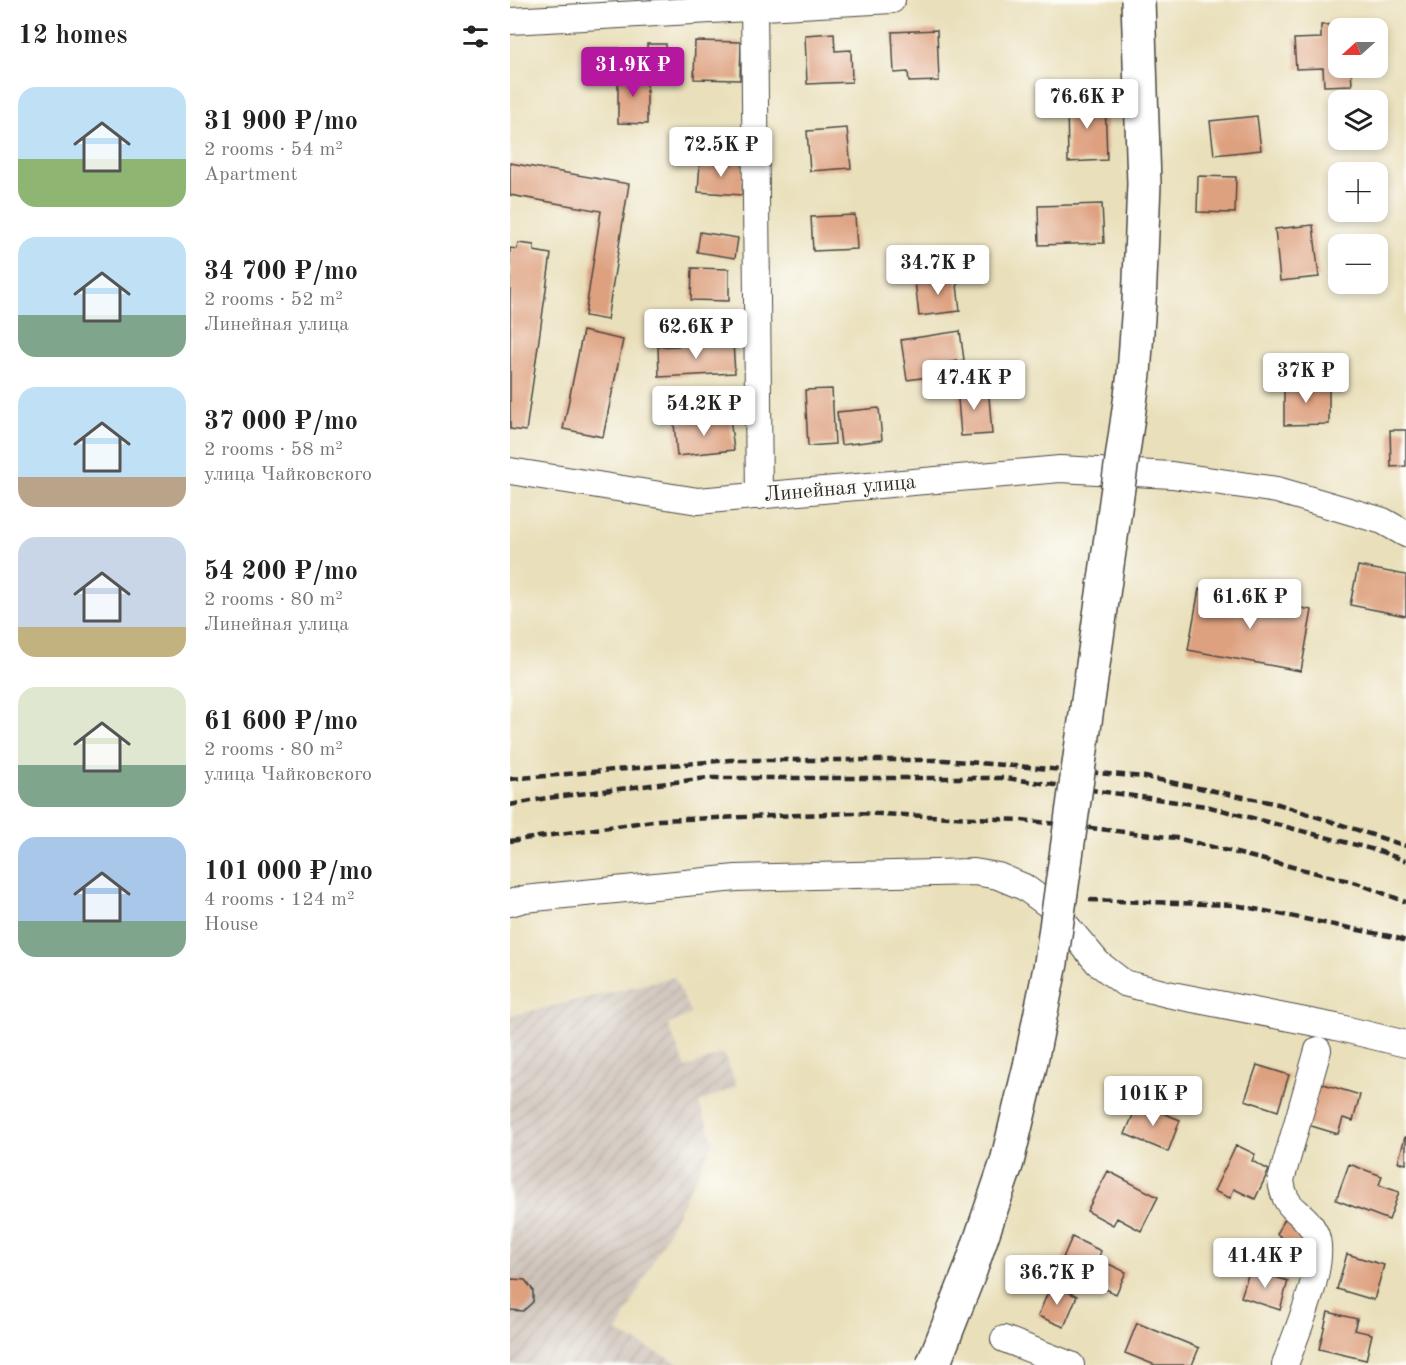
<!DOCTYPE html>
<html lang="en">
<head>
<meta charset="utf-8">
<style>
  body { margin:0; font-family:"Old Standard TT",serif; background:#f2f2f2; color:#222; height:100vh; display:flex; flex-direction:column; font-size:22px; white-space:nowrap }
  * { box-sizing:border-box; margin:0 }
  p { font-size:20px; color:#767676 }
  .icon { flex:none; width:33px; height:33px; fill:none; stroke:currentColor; stroke-width:2; stroke-linecap:round; stroke-linejoin:round }
  .map { position:relative; flex:1; overflow:hidden }
  .details { display:flex; flex-direction:column; background:#fff; width:510px }
  .details>* { flex:none }
  .needle { width:39px; rotate:249deg }
  .fabs { position:absolute; left:818px; top:18px; display:grid; gap:12px }
  .fabs a { display:grid; place-items:center; width:60px; height:60px; border-radius:12px; background:#fff; box-shadow:0 3px 9px #0003; font-size:30px }
  .price { position:absolute; translate:-50% -51px; padding:0 14px; border-radius:6px; background:#fff; color:#222; font-size:20px; line-height:39px; filter:drop-shadow(0 2px 3px #0008) }
  .price::after { content:''; position:absolute; left:50%; top:36px; width:18px; height:14px; margin-left:-9px; background:inherit; clip-path:polygon(0 0,100% 0,50% 100%) }
  .price.on { background:#b5179e; color:#fff }
  ul { padding:0; list-style:none }
  li { display:flex; align-items:center; gap:18px; height:150px; padding:0 18px }
  li span { display:grid; place-items:center; flex:none; width:168px; height:120px; border-radius:18px; color:#555 }
  li>.icon { margin-inline-start:auto }
  span .icon { width:72px; height:72px; fill:#fffc; stroke-width:1 }
  li b { font-size:26px }
  h2 { display:flex; justify-content:space-between; align-items:center; height:72px; padding:0 18px; font-size:26px }
  main { display:flex; flex:1; min-height:0 }
  .map>svg:first-child { display:block }
  .industrial { fill:url(#industrial-furrows) }
  .building { fill:#dea180 }
  .lines { fill:none; stroke-linecap:round; stroke-linejoin:round }
  .street-casing { stroke:#484640; stroke-width:28 }
  .street { stroke:#fff; stroke-width:26 }
  .rail { stroke:#2b2b2b; stroke-width:4.5; stroke-dasharray:9 4.5; stroke-linecap:butt }
  .secondary-bridge-casing { stroke:#484640; stroke-width:36; stroke-linecap:butt }
  .secondary-bridge { stroke:#fff; stroke-width:33 }
  .labels { text-anchor:middle; dominant-baseline:central; stroke-width:4.5; stroke-linejoin:round; paint-order:stroke }
  .street-label { font-size:21px; fill:#2b2b2b; stroke:#fdfcf7 }
</style>
</head>
<body>
<main>
<section class="details">
<h2>12 homes<svg class="icon" aria-label="filters" viewBox="0 0 24 24"><path d="M4 7h16M4 17h16"/><circle cx="9" cy="7" r="2"/><circle cx="15" cy="17" r="2"/></svg></h2>
<ul>
<li><span style="background:linear-gradient(#bfe0f5 60%,#8fb573 0)"><svg class="icon" aria-label="home" viewBox="0 0 24 24"><path d="M3 11l9-7 9 7M6 9v11h12V9"/></svg></span><div><b>31 900 ₽/mo</b><p>2 rooms · 54 m²</p><p>Apartment</p></div></li>
<li><span style="background:linear-gradient(#bfe0f5 65%,#7fa58c 0)"><svg class="icon" aria-label="home" viewBox="0 0 24 24"><path d="M3 11l9-7 9 7M6 9v11h12V9"/></svg></span><div><b>34 700 ₽/mo</b><p>2 rooms · 52 m²</p><p>Линейная улица</p></div></li>
<li><span style="background:linear-gradient(#bfe0f5 75%,#b9a48a 0)"><svg class="icon" aria-label="home" viewBox="0 0 24 24"><path d="M3 11l9-7 9 7M6 9v11h12V9"/></svg></span><div><b>37 000 ₽/mo</b><p>2 rooms · 58 m²</p><p>улица Чайковского</p></div></li>
<li><span style="background:linear-gradient(#c9d6e8 75%,#c2b280 0)"><svg class="icon" aria-label="home" viewBox="0 0 24 24"><path d="M3 11l9-7 9 7M6 9v11h12V9"/></svg></span><div><b>54 200 ₽/mo</b><p>2 rooms · 80 m²</p><p>Линейная улица</p></div></li>
<li><span style="background:linear-gradient(#dfe7d0 65%,#7fa58c 0)"><svg class="icon" aria-label="home" viewBox="0 0 24 24"><path d="M3 11l9-7 9 7M6 9v11h12V9"/></svg></span><div><b>61 600 ₽/mo</b><p>2 rooms · 80 m²</p><p>улица Чайковского</p></div></li>
<li><span style="background:linear-gradient(#a9c7e8 70%,#7fa58c 0)"><svg class="icon" aria-label="home" viewBox="0 0 24 24"><path d="M3 11l9-7 9 7M6 9v11h12V9"/></svg></span><div><b>101 000 ₽/mo</b><p>4 rooms · 124 m²</p><p>House</p></div></li>
</ul>
</section>
<div class="map">
<svg width="896" height="1365" viewBox="0 0 896 1365">
  <defs>
    <pattern id="industrial-furrows" width="10" height="10" patternUnits="userSpaceOnUse" patternTransform="scale(1.5)"><rect width="10" height="10" fill="#cdc2b9"/><path d="M-1 1l2-2M0 10L10 0M9 11l2-2" fill="none" stroke="#b0a79f"/></pattern>
  </defs>
  <rect width="100%" height="100%" fill="#fdfcf7"/>
  <filter id="ink" filterUnits="userSpaceOnUse"><feTurbulence type="fractalNoise" baseFrequency=".0167" numOctaves="2"/><feDisplacementMap in="SourceGraphic" scale="12" xChannelSelector="R" yChannelSelector="G"/><feConvolveMatrix kernelMatrix="1 2 1 2 8 2 1 2 1" color-interpolation-filters="sRGB"/></filter>
  <filter id="wash" filterUnits="userSpaceOnUse"><feTurbulence type="fractalNoise" baseFrequency=".008" numOctaves="4" result="noise"/><feDisplacementMap in="SourceGraphic" scale="24" xChannelSelector="R" yChannelSelector="G"/><feGaussianBlur stdDeviation="1.35" result="paint"/><feColorMatrix in="noise" values="0 0 0 0 0 0 0 0 0 0 0 0 0 0 0 0 0 1.4 0 .05"/><feComposite in="paint" operator="in"/></filter>
  <g filter="url(#wash)">
    <rect width="100%" height="100%" fill="#e9dfba"/>
    <path class="industrial" d="M164,977L181,1014L158,1025L176,1068L213,1053L227,1086L189,1103L204,1141L107,1332L172,1365H0V1016Z"/>
    <g id="blocks">
      <path class="building" d="M840,24V28H828V68H841L842,85L814,86L813,68L786,69L784,39L811,38V25Z
        M427,30L429,81L399,82L398,72L384,73L382,32Z
        M324,33L325,51L341,50L342,82L297,84L295,35Z
        M185,41L231,42L230,80L184,79Z
        M137,44H156L157,71L137,72Z
        M80,48H109L110,68H80Z
        M108,72H137V124L108,123Z
        M595,99L597,160L558,162L557,100Z
        M747,116L751,150L704,155L700,121Z
        M337,128L341,168L300,171L297,131Z
        M190,162L234,164L232,195L188,192Z
        M0,163L119,184L97,320L75,316L91,211L0,195Z
        M688,176L726,177L725,213L687,212Z
        M592,204L594,243L529,245L528,206Z
        M345,215L347,249L303,251L301,217Z
        M803,225L809,277L770,281L765,229Z
        M190,232L228,238L225,258L187,252Z
        M8,243L24,245V251L41,254L16,431L0,429V248L7,249Z
        M182,268L219,269V301L181,300Z
        M446,276L450,311L409,316L405,281Z
        M73,331L113,340L93,437L53,429Z
        M450,331L454,360L416,366L418,377L397,380L391,340Z
        M223,343L225,373L149,377L148,347Z
        M819,384V424L774,425V385Z
        M478,385L482,434L451,436L447,387Z
        M322,389L325,444L298,446L295,390Z
        M369,408L372,440L331,445L327,412Z
        M220,418L224,450L167,456L164,423Z
        M880,430H896V466L881,467Z
        M848,566L896,575V616L840,605Z
        M689,589L802,610L791,671L678,650Z
        M747,1065L779,1075L768,1111L735,1100Z
        M810,1083L850,1095L843,1121L833,1118L828,1134L798,1125Z
        M628,1103L670,1120L658,1152L615,1134Z
        M895,1137H896V1164L888,1162Z
        M726,1145L745,1154L742,1161L759,1170L745,1199L724,1189L720,1198L704,1191Z
        M839,1164L872,1176L869,1185L889,1192L879,1220L826,1200Z
        M598,1171L648,1197L631,1231L607,1218L603,1225L577,1211Z
        M777,1215L803,1229L786,1260L767,1249L773,1238L767,1234Z
        M562,1237L591,1251L588,1259L616,1272L606,1294L549,1267Z
        M837,1254L874,1265L864,1300L827,1289Z
        M740,1269L778,1281L770,1310L731,1297Z
        M2,1279L15,1280L23,1290V1302L13,1311L0,1310V1281Z
        M541,1285L567,1296L554,1327L528,1316Z
        M818,1312L847,1319L844,1330L862,1334L856,1360L809,1349Z
        M627,1323L689,1348L682,1365H645L615,1353Z"/>
    </g>
  </g>
  <g filter="url(#ink)">
    <use href="#blocks" fill-opacity="0" stroke="#484640" stroke-width="1.5"/>
    <g class="lines">
      <g class="street-casing">
        <path id="street" d="M244,0L249,496
          M0,21L382,0
          M0,471L188,501L550,469L662,475L767,490L873,521L896,534
          M0,903L14,899L226,878L464,872L488,876L514,887L540,906L588,963L614,983L657,994L826,1027L896,1044
          M494,1339L561,1365
          M775,1365C785,1335 819,1261 805,1233C793,1208 775,1214 771,1180L808,1050"/>
      </g>
      <use href="#street" class="street"/>
      <path class="rail" d="M0,779L220,760H434L635,777L768,804L896,846
        M0,805L37,798L197,778H495L696,806L869,851L896,861
        M0,841L149,820L346,813L512,820L666,838L847,883L896,902
        M579,900L725,905L884,937L896,941"/>
      <g class="secondary-bridge-casing">
        <path id="secondary-bridge" d="M423,1365L460,1271L497,1162L520,1066L541,963L624,374L629,303L634,184L628,0"/>
      </g>
      <use href="#secondary-bridge" class="secondary-bridge"/>
    </g>
  </g>
  <g class="labels">
    <g class="street-label">
      <text transform="translate(330 489) rotate(-5)">Линейная улица</text>
    </g>
  </g>
</svg>
<div class="fabs">
<a><svg class="needle" viewBox="-14 -14 28 28"><path d="M0-13l5 13h-10z" fill="#e53935"/><path d="M0 13l5-13h-10z" fill="#767676"/></svg></a>
<a><svg class="icon" aria-label="layers" viewBox="0 0 24 24"><path d="M12 4l9 5-9 5-9-5zM3 14l9 5 9-5"/></svg></a>
<a>+</a>
<a>−</a>
</div>
<b class="price on" style="left:123px;top:98px">31.9K ₽</b>
<b class="price" style="left:577px;top:130px">76.6K ₽</b>
<b class="price" style="left:211px;top:178px">72.5K ₽</b>
<b class="price" style="left:428px;top:296px">34.7K ₽</b>
<b class="price" style="left:186px;top:360px">62.6K ₽</b>
<b class="price" style="left:796px;top:404px">37K ₽</b>
<b class="price" style="left:464px;top:411px">47.4K ₽</b>
<b class="price" style="left:194px;top:437px">54.2K ₽</b>
<b class="price" style="left:740px;top:630px">61.6K ₽</b>
<b class="price" style="left:643px;top:1127px">101K ₽</b>
<b class="price" style="left:755px;top:1289px">41.4K ₽</b>
<b class="price" style="left:547px;top:1306px">36.7K ₽</b>
</div>
</main>
</body>
</html>
